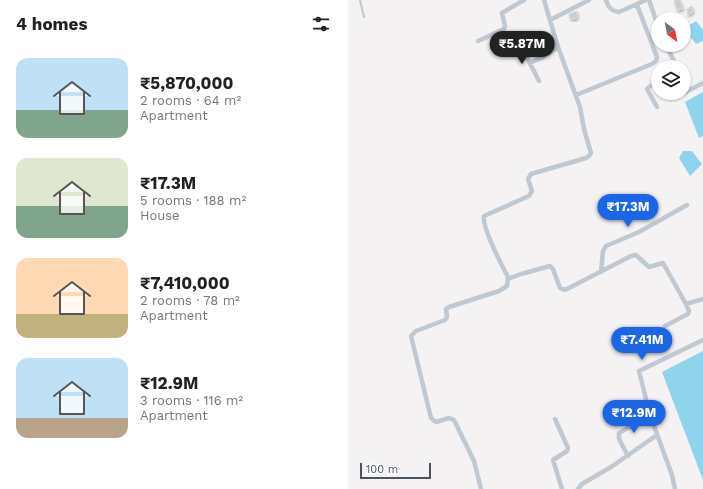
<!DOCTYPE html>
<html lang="en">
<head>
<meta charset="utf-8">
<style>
  body { margin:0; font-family:"Work Sans",sans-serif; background:#f6f6f6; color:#202124; height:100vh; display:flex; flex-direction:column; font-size:15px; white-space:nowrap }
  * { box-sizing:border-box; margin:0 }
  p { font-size:13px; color:#757577 }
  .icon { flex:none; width:22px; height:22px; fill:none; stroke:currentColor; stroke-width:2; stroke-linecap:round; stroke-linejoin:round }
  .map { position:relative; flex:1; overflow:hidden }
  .panel { display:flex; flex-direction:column; background:#fff; width:348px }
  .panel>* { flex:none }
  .needle { width:26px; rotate:148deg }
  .fabs { position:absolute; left:303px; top:12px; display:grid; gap:8px }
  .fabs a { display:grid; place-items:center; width:40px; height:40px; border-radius:50%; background:#fff; box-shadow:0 1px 3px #0004; font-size:20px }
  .scale { position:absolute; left:12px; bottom:10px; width:71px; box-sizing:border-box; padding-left:4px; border:2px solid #4a5460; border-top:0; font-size:11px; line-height:14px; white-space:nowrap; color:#4a5460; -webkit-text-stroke:3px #fff; paint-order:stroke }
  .price { position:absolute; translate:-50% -34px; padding:0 9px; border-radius:14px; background:#1b65e6; color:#fff; font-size:13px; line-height:26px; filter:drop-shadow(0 1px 2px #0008) }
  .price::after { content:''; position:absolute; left:50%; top:24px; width:12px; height:9px; margin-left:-6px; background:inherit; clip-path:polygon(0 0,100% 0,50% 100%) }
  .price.active { background:#222; color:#fff }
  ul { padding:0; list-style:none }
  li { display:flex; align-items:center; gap:12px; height:100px; padding:0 16px }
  li span { display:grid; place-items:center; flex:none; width:112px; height:80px; border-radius:12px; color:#555 }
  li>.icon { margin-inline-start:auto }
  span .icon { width:48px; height:48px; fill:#fffc; stroke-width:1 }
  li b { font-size:17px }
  h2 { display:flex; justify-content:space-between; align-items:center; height:48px; padding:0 16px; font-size:17px }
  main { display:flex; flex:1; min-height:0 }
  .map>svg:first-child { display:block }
  .water { fill:#90d3ed }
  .building { fill:#ccced4; stroke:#d6d8dd; filter:url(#shadow) }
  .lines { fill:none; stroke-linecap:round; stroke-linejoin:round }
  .service { stroke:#c0c8d1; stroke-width:2 }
  .minor { stroke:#c0c8d1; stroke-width:4.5 }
</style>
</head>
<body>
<main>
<section class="panel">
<h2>4 homes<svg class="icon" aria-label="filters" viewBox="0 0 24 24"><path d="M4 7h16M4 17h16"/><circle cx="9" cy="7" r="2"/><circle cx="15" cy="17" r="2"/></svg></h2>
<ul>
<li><span style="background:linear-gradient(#bfe0f5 65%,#7fa58c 0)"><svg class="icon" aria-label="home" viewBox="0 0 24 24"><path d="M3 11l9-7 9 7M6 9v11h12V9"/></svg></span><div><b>₹5,870,000</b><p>2 rooms · 64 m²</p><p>Apartment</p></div></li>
<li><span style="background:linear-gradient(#dfe7d0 60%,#7fa58c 0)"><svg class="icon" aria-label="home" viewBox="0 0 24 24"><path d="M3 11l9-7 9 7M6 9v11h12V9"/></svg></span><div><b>₹17.3M</b><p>5 rooms · 188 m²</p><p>House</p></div></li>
<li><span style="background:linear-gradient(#ffd9b3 70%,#c2b280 0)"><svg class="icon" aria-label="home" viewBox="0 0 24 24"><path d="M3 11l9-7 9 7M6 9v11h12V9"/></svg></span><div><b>₹7,410,000</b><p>2 rooms · 78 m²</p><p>Apartment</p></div></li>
<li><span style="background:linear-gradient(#bfe0f5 75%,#b9a48a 0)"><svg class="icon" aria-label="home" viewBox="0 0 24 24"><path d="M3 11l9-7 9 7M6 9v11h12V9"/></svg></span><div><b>₹12.9M</b><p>3 rooms · 116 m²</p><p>Apartment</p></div></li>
</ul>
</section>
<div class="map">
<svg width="355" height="489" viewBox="0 0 355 489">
  <defs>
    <filter id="shadow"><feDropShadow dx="1" dy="2" stdDeviation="1" flood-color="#0004"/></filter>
  </defs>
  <rect width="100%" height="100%" fill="#f4f2f2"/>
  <path class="water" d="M348,21L355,30V41L348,44L336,29Z
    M355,92V136L351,138L337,102Z
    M335,151H344L354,164L342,176L331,158Z
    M355,351V480L314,372Z"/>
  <path class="building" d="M326,0H332L335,9L329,10Z
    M344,6L345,12L340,15L339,9Z
    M229,11V18L223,20L221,14Z"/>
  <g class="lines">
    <path class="service" d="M12,0L16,17"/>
    <path class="minor" d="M258,0C260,7 263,11 271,12L298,0
      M301,0L310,26
      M202,20L241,0
      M130,41L156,29L157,26L154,13L176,0
      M171,42L191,81
      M318,45L329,67
      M182,63L193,58L210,47
      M336,80L341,90
      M336,93L355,83
      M228,95L304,64L308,61L309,57L289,5
      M309,107L299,89L301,87L310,82
      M253,272L255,251L258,246L291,232L339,205
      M160,279L173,274L202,266L205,269L212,288L217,290L283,256L288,255L301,267L315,263L338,304L341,311L340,314L317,326
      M338,304L355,299
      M207,419L220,448L219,451L205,460L214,489
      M280,456L271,439V433L302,415
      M133,489L126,461L106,420L101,418L88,422L83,418L63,336L68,331L97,320L99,317L98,309L101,307L151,291L159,286L160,279L159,275C153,264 134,227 136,216L181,196L184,191L180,179L183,174L238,158L242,155L243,153L236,129L232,107L210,47L196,0
      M230,489L234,484L263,467L309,435
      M327,489L324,475L302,415L291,371L355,340"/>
  </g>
</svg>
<div class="fabs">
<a><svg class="needle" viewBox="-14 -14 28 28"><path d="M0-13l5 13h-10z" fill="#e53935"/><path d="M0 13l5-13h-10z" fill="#757577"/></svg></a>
<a><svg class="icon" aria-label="layers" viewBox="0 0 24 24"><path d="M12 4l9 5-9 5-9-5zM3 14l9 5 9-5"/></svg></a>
</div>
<div class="scale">100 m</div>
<b class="price active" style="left:174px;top:65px">₹5.87M</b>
<b class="price" style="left:280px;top:228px">₹17.3M</b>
<b class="price" style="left:294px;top:361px">₹7.41M</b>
<b class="price" style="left:286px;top:434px">₹12.9M</b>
</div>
</main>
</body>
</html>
